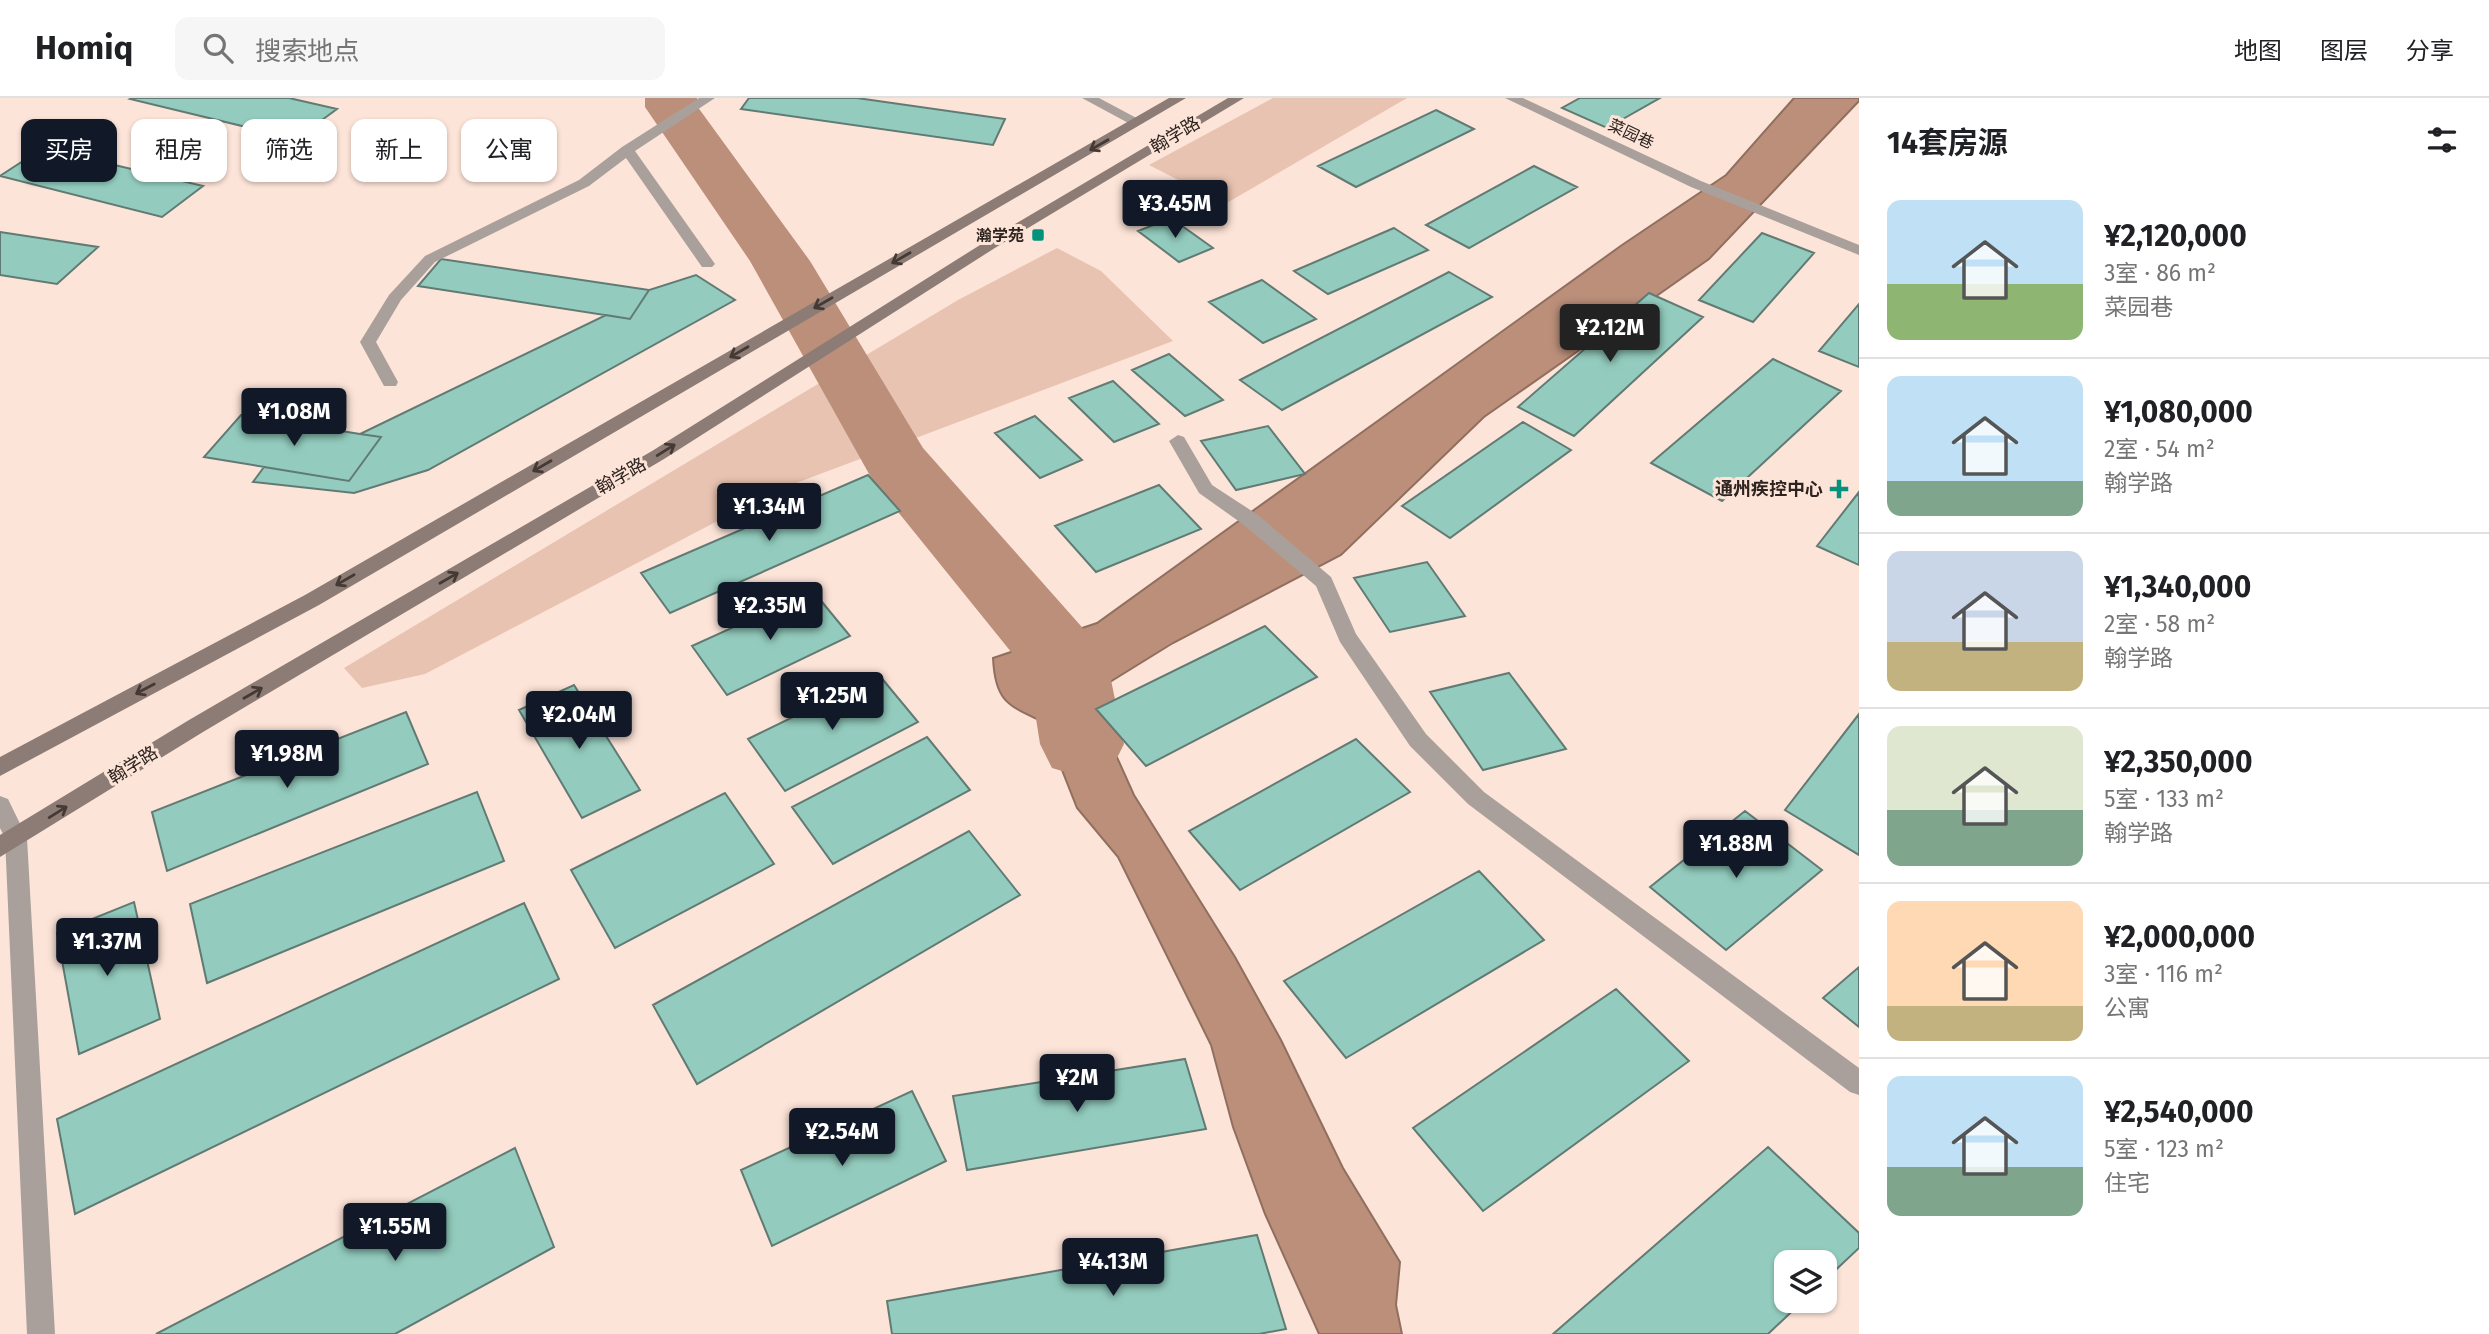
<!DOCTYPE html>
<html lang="zh">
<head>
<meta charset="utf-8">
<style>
  body { margin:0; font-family:"Fira Sans","Noto Sans SC",sans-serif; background:#f6f6f6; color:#202124; height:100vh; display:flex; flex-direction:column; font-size:26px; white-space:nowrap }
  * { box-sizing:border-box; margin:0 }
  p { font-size:23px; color:#757577 }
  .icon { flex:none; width:38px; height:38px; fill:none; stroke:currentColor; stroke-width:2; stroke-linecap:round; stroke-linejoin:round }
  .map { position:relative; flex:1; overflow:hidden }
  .sheet { display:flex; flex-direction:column; background:#fff; width:630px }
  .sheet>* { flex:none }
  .hud { position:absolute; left:21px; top:21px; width:665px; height:63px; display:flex; gap:14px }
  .tools { position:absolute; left:1774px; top:1152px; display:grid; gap:14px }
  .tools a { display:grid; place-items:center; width:63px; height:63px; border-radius:14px; background:#fff; box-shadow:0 2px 5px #0004; font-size:35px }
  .price { position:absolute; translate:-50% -60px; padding:0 16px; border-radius:7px; background:#111827; color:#fff; font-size:23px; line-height:46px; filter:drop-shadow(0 2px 4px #0008) }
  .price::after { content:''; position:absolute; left:50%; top:42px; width:21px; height:16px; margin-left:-10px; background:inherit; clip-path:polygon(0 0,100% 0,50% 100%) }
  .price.selected { background:#222; color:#fff }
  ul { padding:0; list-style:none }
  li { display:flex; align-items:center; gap:21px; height:175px; padding:0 28px }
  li+li { border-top:2px solid #e0e0e0 }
  li span { display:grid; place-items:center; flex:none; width:196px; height:140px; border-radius:14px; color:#555 }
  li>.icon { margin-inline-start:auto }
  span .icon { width:84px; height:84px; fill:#fffc; stroke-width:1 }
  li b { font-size:30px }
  h2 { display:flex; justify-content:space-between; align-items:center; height:84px; padding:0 28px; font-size:30px }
  .chip { padding:0 24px; border-radius:14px; background:#fff; box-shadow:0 2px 5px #0004; font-size:24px; line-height:63px }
  .chip.selected { background:#111827; color:#fff }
  header { display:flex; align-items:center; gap:42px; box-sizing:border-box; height:98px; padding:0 35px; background:#fff; border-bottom:2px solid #e0e0e0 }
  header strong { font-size:33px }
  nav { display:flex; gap:38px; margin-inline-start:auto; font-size:24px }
  .search { width:490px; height:63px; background:#f6f6f6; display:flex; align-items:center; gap:18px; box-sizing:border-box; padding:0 24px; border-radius:14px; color:#757577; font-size:26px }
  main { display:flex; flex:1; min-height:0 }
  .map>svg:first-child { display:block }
  .green { fill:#e9c3b1 }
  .water { fill:#bb8f7a; stroke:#906f5f; stroke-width:2 }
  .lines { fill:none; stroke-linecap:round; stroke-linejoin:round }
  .river { fill:#bb8f7a; fill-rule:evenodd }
  .building { fill:#93ccbe; stroke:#617b74; stroke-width:2 }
  .lane { fill:#aaa09b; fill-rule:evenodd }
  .street { fill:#aaa09b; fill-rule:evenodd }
  .secondary { fill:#8c7c75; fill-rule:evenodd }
  .oneway { stroke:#453934 }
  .poi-dot { fill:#04927d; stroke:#fde4d8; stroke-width:2.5 }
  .labels { text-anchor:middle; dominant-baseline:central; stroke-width:6; stroke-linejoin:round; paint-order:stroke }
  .far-street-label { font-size:16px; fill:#2d231f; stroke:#fde4d8 }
  .far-poi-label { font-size:16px; font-weight:bold; fill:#2d231f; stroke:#fde4d8; text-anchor:end }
  .street-label { font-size:18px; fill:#2d231f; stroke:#fde4d8 }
  .poi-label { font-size:18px; font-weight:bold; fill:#2d231f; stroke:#fde4d8; text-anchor:end }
</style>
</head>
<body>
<header>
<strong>Homiq</strong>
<div class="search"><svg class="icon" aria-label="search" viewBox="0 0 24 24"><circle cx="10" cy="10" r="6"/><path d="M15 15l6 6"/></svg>搜索地点</div>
<nav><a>地图</a><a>图层</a><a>分享</a></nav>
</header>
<main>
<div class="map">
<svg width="1859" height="1236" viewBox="0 0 1859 1236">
  <rect width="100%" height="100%" fill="#fde4d8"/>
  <path class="green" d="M1273,0H1407L1225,106L1149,67Z
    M1057,150L1101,173L1173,243L775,393L425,576L362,590L344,570L958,202Z"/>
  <path class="water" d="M1794,0H1859V3L1709,161L1484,319L1341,457L1173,545L1089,597L1134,697L1235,859L1281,942L1343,1070L1400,1164L1396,1207L1402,1236H1319L1265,1116L1233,1029L1211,947L1118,759L1077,710L1043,624C1007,607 995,603 993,560L1097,525L1622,147L1726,77Z"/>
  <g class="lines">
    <path class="river" d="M645,0H697V8L810,163L923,350L1096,545L1108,567L1124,646L1112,670L1082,679L1052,670L1040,646L1029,576L873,383L750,163L645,9Z"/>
  </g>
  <path class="building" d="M132,0H289L337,11L296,41L130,1Z
    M749,0H857L1005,21L993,47L741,11Z
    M1580,0H1660L1607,30L1562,10Z
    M1436,12L1474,31L1356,89L1318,68Z
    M43,50L203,88L162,119L0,78Z
    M1534,68L1577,89L1469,150L1426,127Z
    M1171,120L1213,150L1179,164L1138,133Z
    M1394,130L1428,152L1328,196L1294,173Z
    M0,134L98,149L57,186L0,177Z
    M1762,135L1814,155L1753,224L1699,202Z
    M441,161L649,192L630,221L418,188Z
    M1449,174L1492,199L1282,312L1240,282Z
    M696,177L735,202L428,372L354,395L253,384L264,369L349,383L381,339L360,336L606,217L630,221L649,192Z
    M1262,182L1316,221L1263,245L1209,204Z
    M1649,195L1703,219L1574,338L1518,309Z
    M1859,206V269L1819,253Z
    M1169,256L1223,302L1185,318L1132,272Z
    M1773,261L1841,293L1722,403L1651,365Z
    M1113,283L1159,326L1114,344L1069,300Z
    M241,317L360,336L381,339L349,383L204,359Z
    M1035,318L1082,362L1040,380L995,335Z
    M1523,324L1571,352L1450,440L1402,408Z
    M1268,328L1305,376L1236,392L1201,343Z
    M868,377L900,413L670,515L641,475Z
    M1159,387L1201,431L1096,474L1055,428Z
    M1859,394V467L1817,448Z
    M1427,464L1465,518L1390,534L1354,480Z
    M813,493L850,538L727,597L692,548Z
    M1265,528L1317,579L1146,668L1096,611Z
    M1509,575L1566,651L1483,672L1430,594Z
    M879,577L918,624L785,693L748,641Z
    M574,587L640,692L582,720L519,612Z
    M406,614L428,666L167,773L152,714Z
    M1859,616V757L1785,712Z
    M927,639L970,692L833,766L792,709Z
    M1356,641L1410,694L1240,792L1189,733Z
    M477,694L504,763L207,885L190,806Z
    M725,695L774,766L615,850L571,772Z
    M1745,713L1822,772L1726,852L1650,789Z
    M969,733L1020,797L697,986L653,907Z
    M1479,773L1544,842L1346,960L1284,883Z
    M134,804L160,921L79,956L57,835Z
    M524,805L559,881L75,1116L57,1021Z
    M1859,869V929L1823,900Z
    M1616,891L1689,963L1483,1113L1413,1030Z
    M1185,961L1206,1031L967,1072L953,998Z
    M912,993L946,1063L772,1148L741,1072Z
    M1768,1049L1859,1135V1150L1825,1182V1164H1787V1202H1804L1768,1236H1553Z
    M515,1050L554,1149L395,1236H156Z
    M1257,1137L1286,1231L1259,1236H892L887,1203Z"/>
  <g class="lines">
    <path class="lane" d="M699,0H715L635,53L715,166L712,169H702L626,60L589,88L435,164L401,202L376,244L398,284L396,288H384L360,244L389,197L425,158L579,82L622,49Z
      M1082,0H1099L1144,24L1137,28L1132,27Z
      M1178,337L1184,339L1212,387L1258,417L1331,479L1356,536L1426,636L1484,694L1859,970V997L1850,994L1468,706L1410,648L1340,544L1316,488L1244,427L1199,395L1169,343Z"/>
    <path class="street" d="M1505,0H1523L1701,83L1859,147V157L1691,89Z
      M0,698L8,701L27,740L55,1236H27L5,740L0,730Z"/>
    <path class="secondary" d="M1169,0H1186L319,507L0,678V659L305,497Z
      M1228,0H1244L998,148L664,361L203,634L0,759V737L189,622L652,353L988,142Z"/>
  </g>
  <defs><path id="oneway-shaft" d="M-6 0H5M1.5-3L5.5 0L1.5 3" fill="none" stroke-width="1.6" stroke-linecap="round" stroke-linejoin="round" transform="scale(1.75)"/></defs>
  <g class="oneway">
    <use href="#oneway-shaft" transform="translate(1099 47) rotate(150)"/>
    <use href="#oneway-shaft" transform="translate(901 160) rotate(150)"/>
    <use href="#oneway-shaft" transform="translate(823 205) rotate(150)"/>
    <use href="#oneway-shaft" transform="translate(739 254) rotate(150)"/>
    <use href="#oneway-shaft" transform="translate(666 352) rotate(-32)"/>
    <use href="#oneway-shaft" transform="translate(542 368) rotate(150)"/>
    <use href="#oneway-shaft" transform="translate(449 480) rotate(-30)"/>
    <use href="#oneway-shaft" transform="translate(345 482) rotate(150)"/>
    <use href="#oneway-shaft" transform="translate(145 591) rotate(152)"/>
    <use href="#oneway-shaft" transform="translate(253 595) rotate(-30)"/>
    <use href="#oneway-shaft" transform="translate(58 714) rotate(-32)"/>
  </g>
  <g class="poi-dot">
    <rect x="1031" y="130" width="14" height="14" rx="3.5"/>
    <path d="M1835.5 380.5h7v7h7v7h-7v7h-7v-7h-7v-7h7z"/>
  </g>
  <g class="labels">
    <g class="far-street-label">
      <text transform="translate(1631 36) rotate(25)">菜园巷</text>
    </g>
    <g class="far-poi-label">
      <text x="1024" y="137">瀚学苑</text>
    </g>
    <g class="street-label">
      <text transform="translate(1175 37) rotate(-31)">翰学路</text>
      <text transform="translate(621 378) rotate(-30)">翰学路</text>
      <text transform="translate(133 667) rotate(-32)">翰学路</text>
    </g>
    <g class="poi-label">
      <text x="1823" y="391">通州疾控中心</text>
    </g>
  </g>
</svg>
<div class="tools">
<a><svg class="icon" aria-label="layers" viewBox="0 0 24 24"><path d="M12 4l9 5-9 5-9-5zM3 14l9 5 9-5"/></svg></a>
</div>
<b class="price" style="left:1175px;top:142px">¥3.45M</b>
<b class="price selected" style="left:1610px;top:266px">¥2.12M</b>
<b class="price" style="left:294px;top:350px">¥1.08M</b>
<b class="price" style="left:769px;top:445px">¥1.34M</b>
<b class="price" style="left:770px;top:544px">¥2.35M</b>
<b class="price" style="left:832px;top:634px">¥1.25M</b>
<b class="price" style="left:579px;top:653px">¥2.04M</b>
<b class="price" style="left:287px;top:692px">¥1.98M</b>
<b class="price" style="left:1736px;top:782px">¥1.88M</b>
<b class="price" style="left:107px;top:880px">¥1.37M</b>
<b class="price" style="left:1077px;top:1016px">¥2M</b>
<b class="price" style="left:842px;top:1070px">¥2.54M</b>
<b class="price" style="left:395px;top:1165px">¥1.55M</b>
<b class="price" style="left:1113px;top:1200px">¥4.13M</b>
<div class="hud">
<a class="chip selected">买房</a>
<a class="chip">租房</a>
<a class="chip">筛选</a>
<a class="chip">新上</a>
<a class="chip">公寓</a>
</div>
</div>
<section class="sheet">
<h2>14套房源<svg class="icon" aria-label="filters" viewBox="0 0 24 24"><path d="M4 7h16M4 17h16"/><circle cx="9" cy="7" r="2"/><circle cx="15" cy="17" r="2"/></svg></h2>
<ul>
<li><span style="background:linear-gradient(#bfe0f5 60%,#8fb573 0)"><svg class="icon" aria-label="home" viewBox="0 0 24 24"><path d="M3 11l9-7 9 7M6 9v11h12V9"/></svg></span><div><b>¥2,120,000</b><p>3室 · 86 m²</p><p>菜园巷</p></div></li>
<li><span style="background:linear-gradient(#bfe0f5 75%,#7fa58c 0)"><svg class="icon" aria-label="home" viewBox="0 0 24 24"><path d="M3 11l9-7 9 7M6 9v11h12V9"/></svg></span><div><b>¥1,080,000</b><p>2室 · 54 m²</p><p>翰学路</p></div></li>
<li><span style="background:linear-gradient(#c9d6e8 65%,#c2b280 0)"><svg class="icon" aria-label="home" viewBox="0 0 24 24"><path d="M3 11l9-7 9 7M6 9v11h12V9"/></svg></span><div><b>¥1,340,000</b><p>2室 · 58 m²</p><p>翰学路</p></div></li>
<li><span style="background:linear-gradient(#dfe7d0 60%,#7fa58c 0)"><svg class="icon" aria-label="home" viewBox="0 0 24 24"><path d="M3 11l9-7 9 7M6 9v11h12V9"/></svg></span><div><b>¥2,350,000</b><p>5室 · 133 m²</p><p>翰学路</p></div></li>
<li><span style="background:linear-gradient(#ffd9b3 75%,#c2b280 0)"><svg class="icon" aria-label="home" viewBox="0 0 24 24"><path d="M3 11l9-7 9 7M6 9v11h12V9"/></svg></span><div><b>¥2,000,000</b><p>3室 · 116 m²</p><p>公寓</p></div></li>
<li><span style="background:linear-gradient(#bfe0f5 65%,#7fa58c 0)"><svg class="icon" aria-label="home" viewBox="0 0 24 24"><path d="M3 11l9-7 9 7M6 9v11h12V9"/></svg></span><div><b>¥2,540,000</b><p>5室 · 123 m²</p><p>住宅</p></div></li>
</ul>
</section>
</main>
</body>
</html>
